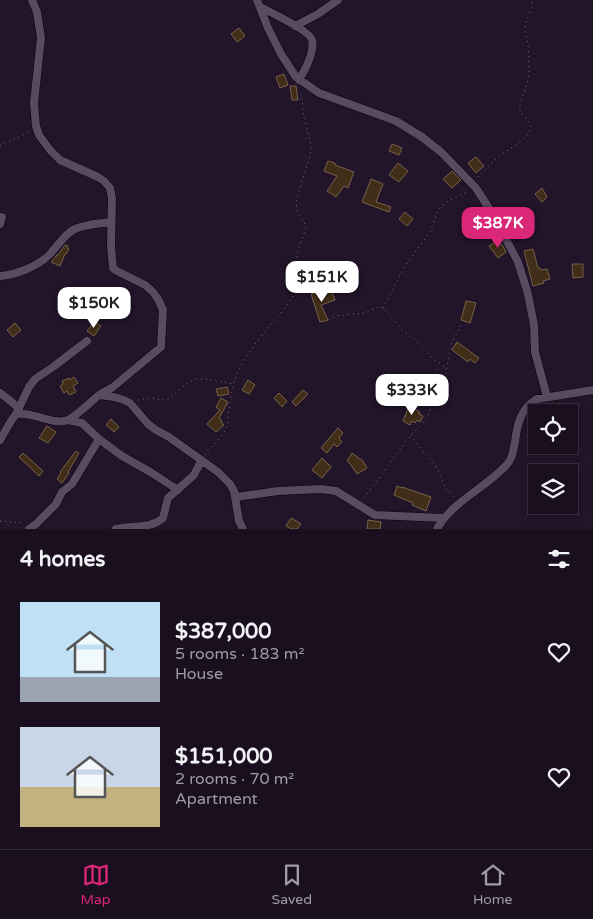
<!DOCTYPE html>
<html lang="en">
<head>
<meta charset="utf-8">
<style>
  body { margin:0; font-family:"Varela Round",sans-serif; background:#271d2c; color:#f1f3f6; height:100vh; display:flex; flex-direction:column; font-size:19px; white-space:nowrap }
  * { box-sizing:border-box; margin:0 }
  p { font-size:16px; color:#9f9ca4 }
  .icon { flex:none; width:28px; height:28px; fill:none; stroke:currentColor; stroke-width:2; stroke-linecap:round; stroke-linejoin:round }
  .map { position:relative; height:529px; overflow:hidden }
  .panel { display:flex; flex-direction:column; background:#1a0f1f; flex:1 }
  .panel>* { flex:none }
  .fabs { position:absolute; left:528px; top:404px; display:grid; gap:10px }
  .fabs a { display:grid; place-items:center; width:50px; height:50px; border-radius:0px; background:#1a0f1f; box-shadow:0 2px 8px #0003,0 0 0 1px #382f3d; font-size:25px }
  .price { position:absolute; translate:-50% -42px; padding:0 11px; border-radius:10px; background:#fff; color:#222; font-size:16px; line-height:32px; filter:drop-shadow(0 1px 2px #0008) }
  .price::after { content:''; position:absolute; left:50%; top:30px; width:15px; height:11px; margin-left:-8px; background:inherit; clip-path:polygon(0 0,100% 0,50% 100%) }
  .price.on { background:#db2777; color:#fff }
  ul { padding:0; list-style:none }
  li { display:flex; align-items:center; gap:15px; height:125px; padding:0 20px }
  li span { display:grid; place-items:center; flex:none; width:140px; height:100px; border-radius:0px; color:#555 }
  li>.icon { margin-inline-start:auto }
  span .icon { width:60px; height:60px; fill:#fffc; stroke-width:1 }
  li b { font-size:21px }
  h2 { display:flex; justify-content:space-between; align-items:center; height:60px; padding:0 20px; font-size:21px }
  .menu { display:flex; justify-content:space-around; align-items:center; height:70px; border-top:1px solid #382f3d; background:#1a0f1f; font-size:14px; color:#9f9ca4 }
  .menu a { display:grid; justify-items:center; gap:2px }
  .menu .on { color:#db2777 }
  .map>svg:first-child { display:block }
  .building { fill:#412e18; stroke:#76614a }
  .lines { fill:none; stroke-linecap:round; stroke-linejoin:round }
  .minor-casing { stroke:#0b0211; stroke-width:9 }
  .path { stroke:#796d7f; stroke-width:1; stroke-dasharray:1 4; stroke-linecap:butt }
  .minor { stroke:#594961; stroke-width:8 }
</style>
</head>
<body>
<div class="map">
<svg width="593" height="529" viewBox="0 0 593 529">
  <rect width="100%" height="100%" fill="#221429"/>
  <path class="building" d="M239,28L245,36L237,42L231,34Z
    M284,74L288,85L280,88L276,77Z
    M290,86H296L298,100H292Z
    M392,144L402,148L399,155L389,151Z
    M476,157L484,166L476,173L468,163Z
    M328,161L335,163V165L354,172L348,188L344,186L336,197L327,191L337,176L324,171Z
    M398,163L408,171L399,182L389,175Z
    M452,171L461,180L452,188L443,179Z
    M371,179L383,184L376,202L391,207L389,212L362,202Z
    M542,188L547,197L542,202L535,194Z
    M405,212L413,219L407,226L399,219Z
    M497,240L501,245L502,244L506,252L498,258L489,246Z
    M65,245L68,246L67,248L69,249L66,254H65L60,266L51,262L57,255H58Z
    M533,249L538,268H540L541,270L547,269L550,279L543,281L544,283L533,286L524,251Z
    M572,264H583V277L573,278Z
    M331,289L335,300L321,305L328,320L322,322V321L320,322L311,294L321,292V293Z
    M466,301L476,303L470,323L461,320Z
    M94,322L101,326L94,336L87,331Z
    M15,323L21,330L13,337L7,330Z
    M457,342L479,358L475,363L470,359L468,362L452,350Z
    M74,377L78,383L73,386L76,392L69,395L67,391L64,393L60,386L63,384L62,381L69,378L70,380Z
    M248,380L255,385L249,394L242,390Z
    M227,387L229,394L218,396L216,389Z
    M303,390L308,394L296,406L292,402Z
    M279,393L287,401L282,407L274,398Z
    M221,398L228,402L219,418L222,421L221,422L224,425L216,432L207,424L220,410L216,407Z
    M409,406L420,412L419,414L423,416L420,422L417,420L415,423L412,421L410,425L403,421Z
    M111,419L119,427L114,432L106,425Z
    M47,426L56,432L48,443L39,438Z
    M338,428L343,433L339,438L342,442L337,447L334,444L327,453L321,448Z
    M76,451L79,453L68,472L69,473L62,483L57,479L61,473L60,472Z
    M23,453L43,471L39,476L19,457Z
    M352,453L363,461L367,468L357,474L351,465L347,461Z
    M322,458L331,467L322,478L312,470Z
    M397,486L402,488V487L431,497L426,511L412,505L413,503L394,495Z
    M291,518L301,524L297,529H291L286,526Z
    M368,520L381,522L380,529H367Z"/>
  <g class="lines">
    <g class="minor-casing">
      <path id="minor" d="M32,0L37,12L41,38L34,103L36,126L39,135L50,150L60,160L98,177L104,181L110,188L112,198L111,246L113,268L117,271L145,285L153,292L158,299L163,310L161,347L113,387L99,395
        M257,0L268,28L281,54L296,77L319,93L396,121L422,137L441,152L476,188L492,213L518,262L528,294L534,325L535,352L547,397
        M260,7C270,12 310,31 312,40C315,52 305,70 299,80
        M295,26L318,14L338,0
        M0,224L2,217
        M0,276C16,275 38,266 49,255C57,247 63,236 73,230C84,224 99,224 111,222
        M0,393L13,403L19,409
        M16,414L29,387L35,379L53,367L87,341
        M68,420L82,423L99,439L122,456L152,473L178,490
        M0,440L11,421L16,414C33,411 53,426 68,420C74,418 93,400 99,395L114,397L124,400L130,403L148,424L156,430L169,437L218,472L230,484L234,491L239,521L243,529
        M236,497L278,491L321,489L336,491L375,515L443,518
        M29,529L36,524L56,504L62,492L72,484L99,439
        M116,529C132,525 151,529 163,518L168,498L194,475L201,461
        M437,529C450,505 477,492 497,474C501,470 507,466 510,460C513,455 514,448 515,442C517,424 521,408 537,399L593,390"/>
    </g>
    <path class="path" d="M0,146L29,132
      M477,177C485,170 492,162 500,156C509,148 524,142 530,131C536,119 517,119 520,106C522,94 529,84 529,72C529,63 529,54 528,45C527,38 525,33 525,26C527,17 533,9 532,0
      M383,308L405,266L430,232L437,213L441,206L452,199L468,191
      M329,320L336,316L364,313L379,307L383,308L400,328L416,341L432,358L440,363L446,368
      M138,400L150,398L164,400L169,399L186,384L196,379H205L233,384
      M411,435L418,445L436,466L445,487L454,497
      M205,455C211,445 221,439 226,429C229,415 230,397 234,383C243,353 269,328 288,304L293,296V282L298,250L305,231L306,226L297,211L296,203L300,187L309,159L311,150L310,141L304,118L301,90
      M364,498L411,435L427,418L446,372L452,342L462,324
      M0,521L24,523"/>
    <use href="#minor" class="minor"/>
  </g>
</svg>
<div class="fabs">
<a><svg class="icon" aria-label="locate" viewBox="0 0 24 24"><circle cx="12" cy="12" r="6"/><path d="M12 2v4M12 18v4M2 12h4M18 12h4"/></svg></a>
<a><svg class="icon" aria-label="layers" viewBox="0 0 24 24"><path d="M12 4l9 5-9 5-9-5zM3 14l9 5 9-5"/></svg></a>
</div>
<b class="price on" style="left:498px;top:249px">$387K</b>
<b class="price" style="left:322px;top:303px">$151K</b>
<b class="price" style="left:94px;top:329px">$150K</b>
<b class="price" style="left:412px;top:416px">$333K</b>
</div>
<section class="panel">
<h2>4 homes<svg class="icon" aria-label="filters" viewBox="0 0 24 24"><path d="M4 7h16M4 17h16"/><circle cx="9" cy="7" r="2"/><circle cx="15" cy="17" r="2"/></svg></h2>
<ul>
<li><span style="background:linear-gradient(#bfe0f5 75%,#9aa5b1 0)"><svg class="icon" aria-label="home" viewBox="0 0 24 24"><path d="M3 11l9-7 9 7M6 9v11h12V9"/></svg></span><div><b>$387,000</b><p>5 rooms · 183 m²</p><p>House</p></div><svg class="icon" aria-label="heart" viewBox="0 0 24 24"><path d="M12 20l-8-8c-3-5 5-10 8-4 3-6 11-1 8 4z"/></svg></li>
<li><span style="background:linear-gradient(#c9d6e8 60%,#c2b280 0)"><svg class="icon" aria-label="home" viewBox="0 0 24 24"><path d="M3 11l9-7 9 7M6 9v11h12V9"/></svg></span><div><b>$151,000</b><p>2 rooms · 70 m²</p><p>Apartment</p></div><svg class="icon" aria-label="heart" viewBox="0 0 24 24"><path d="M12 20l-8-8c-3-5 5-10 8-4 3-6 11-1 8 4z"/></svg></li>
</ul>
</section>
<nav class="menu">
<a class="on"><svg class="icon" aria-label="map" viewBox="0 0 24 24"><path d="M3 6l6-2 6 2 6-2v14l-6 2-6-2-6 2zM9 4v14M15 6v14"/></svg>Map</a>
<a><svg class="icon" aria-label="saved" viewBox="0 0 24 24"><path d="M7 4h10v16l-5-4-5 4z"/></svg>Saved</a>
<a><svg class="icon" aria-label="home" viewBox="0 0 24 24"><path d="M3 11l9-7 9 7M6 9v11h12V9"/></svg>Home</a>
</nav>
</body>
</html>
